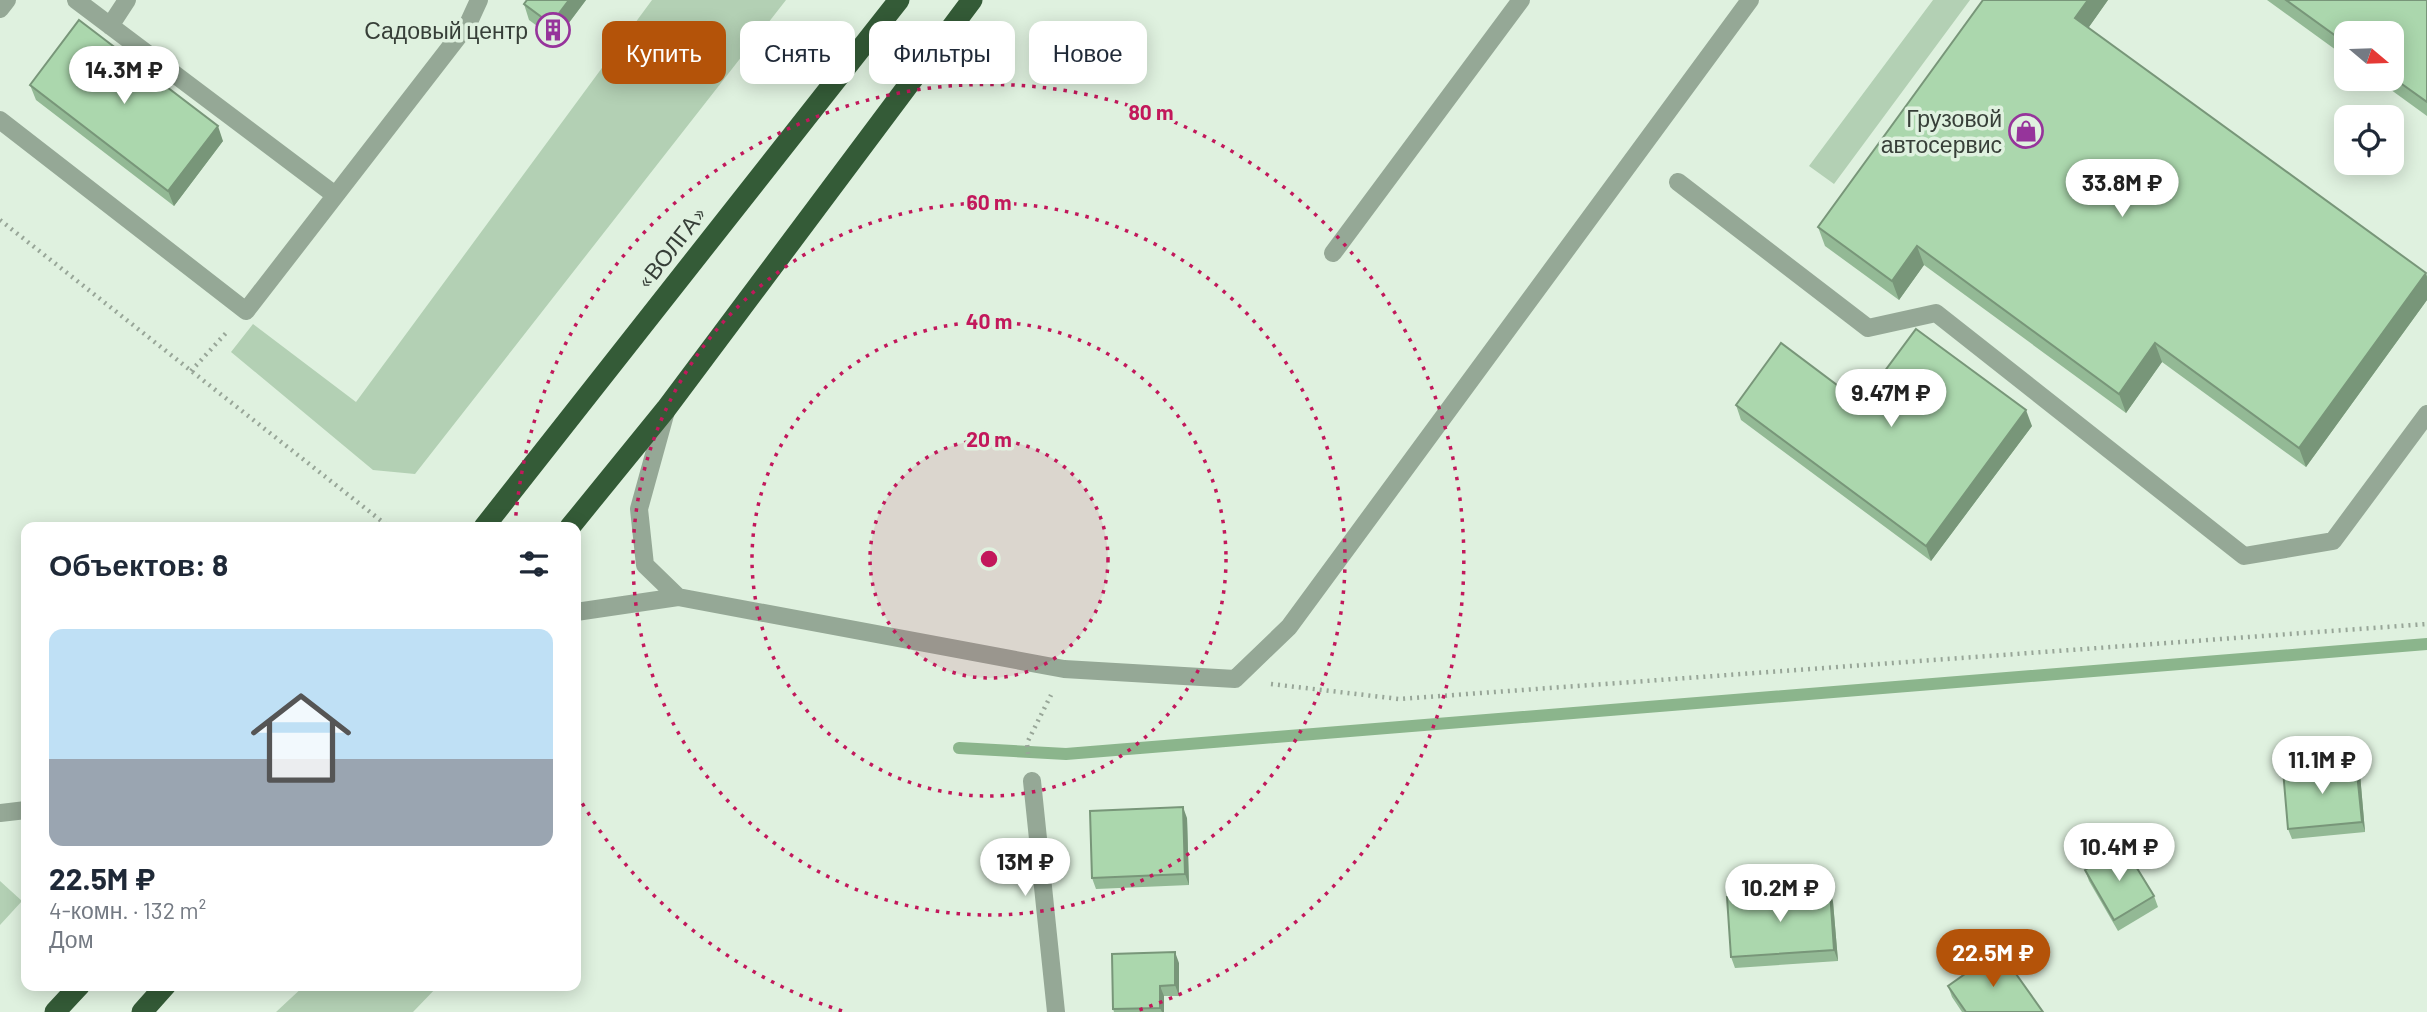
<!DOCTYPE html>
<html lang="ru">
<head>
<meta charset="utf-8">
<style>
  body { margin:0; font-family:Barlow,sans-serif; background:#f6f6f7; color:#1f2937; height:100vh; display:flex; flex-direction:column; font-size:26px; white-space:nowrap }
  * { box-sizing:border-box; margin:0 }
  p { font-size:23px; color:#747a83 }
  .icon { flex:none; width:38px; height:38px; fill:none; stroke:currentColor; stroke-width:2; stroke-linecap:round; stroke-linejoin:round }
  .map { position:relative; flex:1; overflow:hidden }
  .drawer { position:absolute; left:21px; top:522px; width:560px; height:469px; display:flex; flex-direction:column; background:#fff; border-radius:14px; box-shadow:0 4px 18px #0003 }
  .drawer>* { flex:none }
  .hud { position:absolute; left:602px; top:21px; width:665px; height:63px; display:flex; gap:14px }
  .needle { width:46px; rotate:109deg }
  .tools { position:absolute; left:2334px; top:21px; display:grid; gap:14px }
  .tools a { display:grid; place-items:center; width:70px; height:70px; border-radius:14px; background:#fff; box-shadow:0 4px 18px #0003; font-size:35px }
  .price { position:absolute; translate:-50% -60px; padding:0 16px; border-radius:24px; background:#fff; color:#222; font-size:23px; line-height:46px; filter:drop-shadow(0 2px 4px #0008) }
  .price::after { content:''; position:absolute; left:50%; top:42px; width:21px; height:16px; margin-left:-10px; background:inherit; clip-path:polygon(0 0,100% 0,50% 100%) }
  .price.on { background:#b45309; color:#fff }
  ul { padding:0; list-style:none }
  li { display:grid; align-content:center; gap:14px; height:371px; padding:0 28px }
  li+li { border-top:2px solid #e0e1e3 }
  li span { display:grid; place-items:center; height:217px; border-radius:14px; color:#555 }
  li>.icon { margin-inline-start:auto }
  span .icon { width:126px; height:126px; fill:#fffc; stroke-width:1 }
  li b { font-size:30px }
  h2 { display:flex; justify-content:space-between; align-items:center; height:84px; padding:0 28px; font-size:30px }
  .pill { padding:0 24px; border-radius:14px; background:#fff; box-shadow:0 4px 18px #0003; font-size:24px; line-height:63px }
  .pill.on { background:#b45309; color:#fff }
  .map>svg:first-child { display:block }
  .green { fill:#b3d0b4 }
  .lines { fill:none; stroke-linecap:round; stroke-linejoin:round }
  .stream { stroke:#8bb58c; stroke-width:12 }
  .path { stroke:#98a698; stroke-width:4.5; stroke-dasharray:2 5; stroke-linecap:butt }
  .lane { stroke:#95a896; stroke-width:18 }
  .street { stroke:#95a896; stroke-width:18 }
  .highway { stroke:#345b37; stroke-width:21 }
  .wall { fill:#93b995 }
  .shaded-wall { fill:#789679 }
  .building { fill:#abd7ad; stroke:#789679; stroke-width:2 }
  .ring { fill:none; stroke:#c2185b; stroke-width:3.5; stroke-dasharray:3.5 7 }
  .labels { text-anchor:middle; dominant-baseline:central; stroke-width:7; stroke-linejoin:round; paint-order:stroke }
  .poi-label { font-size:23px; fill:#373f38; stroke:#dff1df; text-anchor:end }
  .street-label { font-size:23px; fill:#373f38; stroke:#dff1df }
  .centre { fill:#c2185b; stroke:#dff1df; stroke-width:3.5 }
  .ring-label { font-size:21px; text-anchor:middle; font-weight:bold; fill:#c2185b; stroke:#dff1df; stroke-width:7; stroke-linejoin:round; paint-order:stroke }
</style>
</head>
<body>
<div class="map">
<svg width="2427" height="1012" viewBox="0 0 2427 1012">
  <rect width="100%" height="100%" fill="#dff1df"/>
  <path class="green" d="M652,0H786L415,474L373,470L231,352L253,324L356,402Z
    M1933,0H1970L1834,184L1809,166Z
    M0,881L22,901L0,925Z
    M305,985H439L413,1012H276Z"/>
  <g class="lines">
    <path class="stream" d="M959,748L1066,754L2427,644"/>
    <path class="path" d="M0,220L389,527
      M191,371L226,333
      M1271,684L1399,699L2427,624
      M1028,754L1027,743L1051,695"/>
    <path class="lane" d="M76,0L335,195
      M0,9L7,0
      M110,26L127,0
      M0,120L246,311L468,24L479,0
      M1678,182L1868,328L1936,313L2244,556L2333,541L2427,414
      M1333,253L1521,0
      M678,597L1064,669L1235,679L1289,627L1750,0
      M576,612L678,597L645,565L639,509L666,411
      M0,813L26,810"/>
    <path class="street" d="M1032,781L1056,1012"/>
    <path class="highway" d="M484,527L899,0
      M570,527L666,409L972,0
      M55,1012L80,985
      M142,1012L166,985"/>
  </g>
  <path class="wall" d="M527,0H586L556,40L529,20L524,4Z
    M1983,0H2108L2088,28L2426,273L2427,277V300L2306,467L2162,362L2126,413L1924,265L1899,300L1825,246L1818,227Z
    M2267,0H2427V116L2376,79H2392V33H2347V58Z
    M30,85L223,141L174,206L36,100Z
    M1861,403L2032,426L1931,561L1741,420L1736,405Z
    M2360,774L2365,832L2292,839L2288,829Z
    M1187,818L1189,885L1096,889L1092,878Z
    M2085,870L2154,896L2158,907L2118,931L2089,881Z
    M1830,891L1833,902L1838,961L1735,968L1731,957Z
    M1179,963V996H1164V1012H1114L1113,1009Z
    M1948,986L2043,1012H1962L1952,997Z"/>
  <path class="shaded-wall" d="M569,0H586L556,40L551,24Z
    M2088,0H2108L2082,37L2075,18Z
    M218,126L223,141L174,206L168,191Z
    M1917,246L1924,265L1899,300L1892,281Z
    M2426,273L2427,277V300L2306,467L2299,448Z
    M2155,343L2162,362L2126,413L2119,394Z
    M2026,410L2032,426L1931,561L1926,546Z
    M2356,763L2360,774L2365,832L2362,822Z
    M1183,807L1187,818L1189,885L1185,874Z
    M1830,891L1833,902L1838,961L1834,950Z
    M1175,952L1179,963V996L1175,985Z
    M1160,986L1164,996V1012H1162L1160,1008Z"/>
  <path class="building" d="M527,0H569L551,24L524,4Z
    M1983,0H2088L2075,18L2426,273L2299,448L2155,343L2119,394L1917,246L1892,281L1818,227Z
    M2286,0H2427V102L2392,77V33H2347V44Z
    M79,20L218,126L168,191L30,85Z
    M1916,329L2026,410L1926,546L1736,405L1781,343L1861,403Z
    M2356,763L2362,822L2288,829L2283,770Z
    M1183,807L1185,874L1092,878L1090,811Z
    M2124,847L2154,896L2114,920L2085,870Z
    M1830,891L1834,950L1731,957L1727,897Z
    M1999,950L2043,1012H1966L1948,986Z
    M1175,952V985L1160,986V1008L1113,1009L1112,954Z"/>
  <circle cx="989" cy="559" r="119" fill="#c2185b" fill-opacity=".12"/>
  <g class="ring">
    <circle cx="989" cy="559" r="119"/>
    <circle cx="989" cy="559" r="237"/>
    <circle cx="989" cy="559" r="356"/>
    <path d="M842 1011A475 475 0 0 1 578 796M515 526A475 475 0 1 1 1136 1011"/>
  </g>
  <defs>
    <g id="building-ring" transform="scale(1.75)"><circle r="9.5" fill="#dff1df" stroke="#96349b" stroke-width="1.5"/><path d="M-4-6H4V6H1V3H-1V6H-4ZM-2.5-4.3h1.7v1.8h-1.7ZM.8-4.3h1.7v1.8H.8ZM-2.5-1h1.7V.8h-1.7ZM.8-1h1.7V.8H.8Z" fill="#96349b"/></g>
    <g id="shop-ring" transform="scale(1.75)"><circle r="9.5" fill="#dff1df" stroke="#96349b" stroke-width="1.5"/><path d="M-5-2.5h2.3a2.7 3.5 0 0 1 5.4 0H5L5.5 6h-11ZM-1.5-2.5h3a1.5 2.3 0 0 0-3 0Z" fill="#96349b"/></g>
  </defs>
  <g fill-rule="evenodd">
    <use href="#building-ring" x="553" y="30"/>
    <use href="#shop-ring" x="2026" y="131"/>
  </g>
  <g class="labels">
    <g class="poi-label">
      <text x="528" y="30">Садовый центр</text>
      <text x="2002" y="118">Грузовой<tspan x="2002" dy="26">автосервис</tspan></text>
    </g>
    <g class="street-label">
      <text transform="translate(671 247) rotate(-52)">«ВОЛГА»</text>
    </g>
  </g>
  <circle cx="989" cy="559" r="10" class="centre"/>
  <g class="ring-label">
    <text x="1151" y="120">80 m</text>
    <text x="989" y="210">60 m</text>
    <text x="989" y="329">40 m</text>
    <text x="989" y="447">20 m</text>
  </g>
</svg>
<div class="tools">
<a><svg class="needle" viewBox="-14 -14 28 28"><path d="M0-13l5 13h-10z" fill="#e53935"/><path d="M0 13l5-13h-10z" fill="#747a83"/></svg></a>
<a><svg class="icon" aria-label="locate" viewBox="0 0 24 24"><circle cx="12" cy="12" r="6"/><path d="M12 2v4M12 18v4M2 12h4M18 12h4"/></svg></a>
</div>
<b class="price" style="left:124px;top:106px">14.3M ₽</b>
<b class="price" style="left:2122px;top:219px">33.8M ₽</b>
<b class="price" style="left:1891px;top:429px">9.47M ₽</b>
<b class="price" style="left:2322px;top:796px">11.1M ₽</b>
<b class="price" style="left:2119px;top:883px">10.4M ₽</b>
<b class="price" style="left:1025px;top:898px">13M ₽</b>
<b class="price" style="left:1780px;top:924px">10.2M ₽</b>
<b class="price on" style="left:1993px;top:989px">22.5M ₽</b>
<div class="hud">
<a class="pill on">Купить</a>
<a class="pill">Снять</a>
<a class="pill">Фильтры</a>
<a class="pill">Новое</a>
</div>
<section class="drawer">
<h2>Объектов: 8<svg class="icon" aria-label="filters" viewBox="0 0 24 24"><path d="M4 7h16M4 17h16"/><circle cx="9" cy="7" r="2"/><circle cx="15" cy="17" r="2"/></svg></h2>
<ul>
<li><span style="background:linear-gradient(#bfe0f5 60%,#9aa5b1 0)"><svg class="icon" aria-label="home" viewBox="0 0 24 24"><path d="M3 11l9-7 9 7M6 9v11h12V9"/></svg></span><div><b>22.5M ₽</b><p>4-комн. · 132 m²</p><p>Дом</p></div></li>
</ul>
</section>
</div>
</body>
</html>
